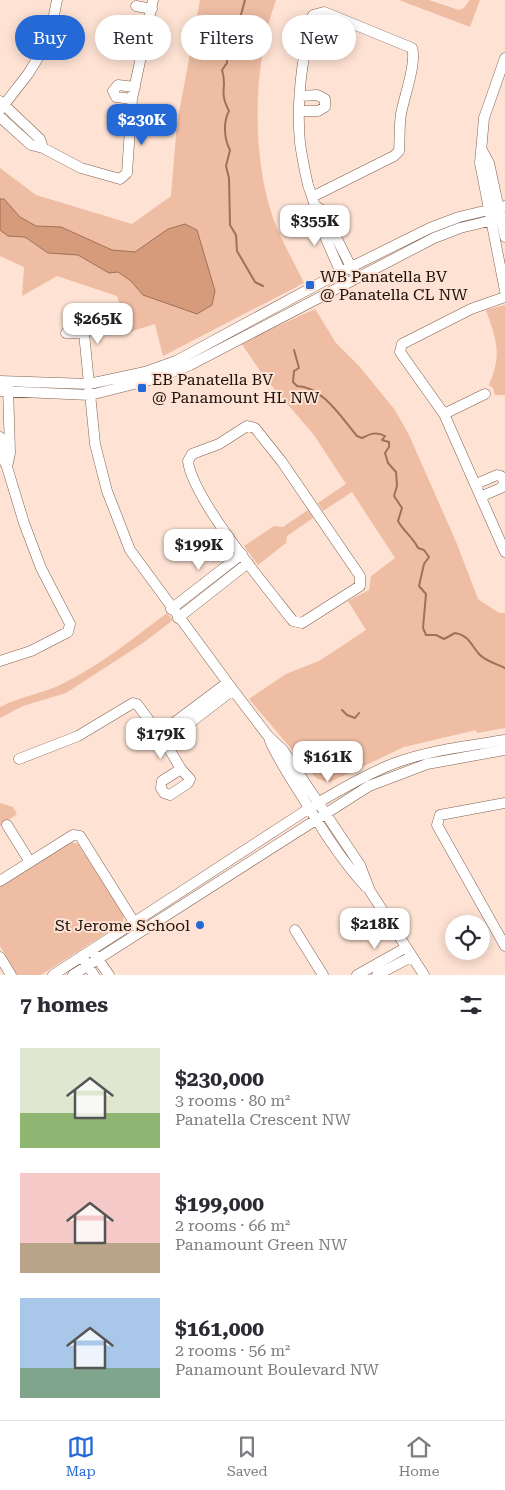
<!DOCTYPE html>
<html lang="en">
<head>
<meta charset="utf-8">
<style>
  body { margin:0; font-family:"Roboto Serif",serif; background:#f2f2f3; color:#2b2b33; height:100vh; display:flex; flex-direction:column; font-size:19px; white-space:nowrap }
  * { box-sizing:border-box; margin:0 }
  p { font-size:16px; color:#7c7c81 }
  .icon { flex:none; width:28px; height:28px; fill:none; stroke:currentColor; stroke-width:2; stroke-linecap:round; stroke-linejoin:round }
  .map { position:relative; height:975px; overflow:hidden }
  .details { display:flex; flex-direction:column; background:#fff; flex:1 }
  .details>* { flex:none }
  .banner { position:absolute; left:15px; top:15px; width:475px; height:45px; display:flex; gap:10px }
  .controls { position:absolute; left:445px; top:915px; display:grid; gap:10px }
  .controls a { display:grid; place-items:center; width:45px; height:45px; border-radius:50%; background:#fff; box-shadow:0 2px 12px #0003; font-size:25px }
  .price { position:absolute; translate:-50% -42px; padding:0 11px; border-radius:10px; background:#fff; color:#222; font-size:16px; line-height:32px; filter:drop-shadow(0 1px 2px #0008) }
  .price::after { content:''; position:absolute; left:50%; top:30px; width:15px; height:11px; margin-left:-8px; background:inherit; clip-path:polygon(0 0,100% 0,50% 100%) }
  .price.on { background:#2469d5; color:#fff }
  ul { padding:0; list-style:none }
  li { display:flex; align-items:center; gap:15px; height:125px; padding:0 20px }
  li span { display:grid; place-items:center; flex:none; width:140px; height:100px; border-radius:0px; color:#555 }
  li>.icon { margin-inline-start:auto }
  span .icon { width:60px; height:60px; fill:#fffc; stroke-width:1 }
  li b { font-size:21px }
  h2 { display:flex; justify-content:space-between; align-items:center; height:60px; padding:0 20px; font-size:21px }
  .pill { padding:0 18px; border-radius:22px; background:#fff; box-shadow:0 2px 12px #0003; font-size:18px; line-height:45px }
  .pill.on { background:#2469d5; color:#fff }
  .tab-bar { display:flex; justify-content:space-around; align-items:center; height:70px; border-top:1px solid #e1e1e2; background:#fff; font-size:14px; color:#7c7c81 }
  .tab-bar a { display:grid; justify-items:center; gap:2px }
  .tab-bar .on { color:#2469d5 }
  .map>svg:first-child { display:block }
  .green { fill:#eebda3 }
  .water { fill:#d69b7b; stroke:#9e7159 }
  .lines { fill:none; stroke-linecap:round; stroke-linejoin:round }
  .stream { stroke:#9e7159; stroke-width:2 }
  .minor-casing { stroke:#7f6050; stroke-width:11 }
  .minor { stroke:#fff; stroke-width:10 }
  .poi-dot { fill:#2469d5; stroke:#fee2d3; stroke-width:2 }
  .labels { text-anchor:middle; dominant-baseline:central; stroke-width:4; stroke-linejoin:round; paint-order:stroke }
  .poi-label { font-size:16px; fill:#1c100a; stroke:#fee2d3; text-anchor:start }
</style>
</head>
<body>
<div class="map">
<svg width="505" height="975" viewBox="0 0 505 975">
  <rect width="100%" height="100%" fill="#fee2d3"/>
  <path class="green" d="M200,0H276C253,63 251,154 273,218C281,240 294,262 304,283L163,356L155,324L129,332L117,296L57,276L22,296L24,267L0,256V168L36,195L132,224L171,196L177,123Z
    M399,0H429L459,10L464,8L470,0H480L470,27Z
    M505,305V395H495L493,388L489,385C502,353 497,342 486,310Z
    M315,309L336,343L359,366L395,410L409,435L457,544L478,599L499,613H505V728L477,733L476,730L404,747L330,782L317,779L249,699L286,674L319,661L366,630L348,601L369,590L371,576L395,558L352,492L323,511L318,503L346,484L314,435L265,378L241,343Z
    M308,510L313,518L287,536L286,543L258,565L244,546L274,526L283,527Z
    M167,613L173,620L143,643L66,693L23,706L0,718V707C21,696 42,694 62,684C99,666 134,638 167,613Z
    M0,803L13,807L17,814L0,826Z
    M70,842L78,844L124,915L122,923L41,975H17L0,946V887Z"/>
  <path class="water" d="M0,199H4L20,217L36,226L61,227L112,250L135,252L168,229L185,224L197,230L215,291L212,305L197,314L143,295L131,281L118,272L109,273L78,255L48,253L25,237L8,236L0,230Z"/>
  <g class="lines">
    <path class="stream" d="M245,0L239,22L234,26L227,42V63L222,70C228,88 218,90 229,111C223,122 224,139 230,150L226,166L229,178L230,225L236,235L237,251L255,282L263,286
      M294,350L299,368L294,371L293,382L297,386C323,387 341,417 357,436L362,438C370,434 376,431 385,436L382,440L389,442V447L385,453L388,463L396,472L397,486L394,496L402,508L398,521C404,532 413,537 418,548L424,550L429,557L424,564L419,586L426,594L423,628L426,635H436L444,639L455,633C470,636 470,644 479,654C485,661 497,664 505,668
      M342,710L347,715L355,718L359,713"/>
    <g class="minor-casing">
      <path id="minor" d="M136,6L152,9
        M505,58L484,118L480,163L505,291
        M132,99L116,97L113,91L118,85L135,87
        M0,101L40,139L43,148
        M0,110L28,74L49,40L57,0
        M300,111H318L325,107V99L317,95L300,96
        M0,117L31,145L43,148L81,168L120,179L127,173L132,99L153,0
        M482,150L489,163L505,237
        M312,197L394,156L399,151C400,139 399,126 401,114C404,97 417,62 412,48L324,12L313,15C302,57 296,100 300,143C302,157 305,172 308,185C311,195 316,203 315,214L345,282
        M316,206L323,211L353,271
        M505,297L471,309L402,344L400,352L444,414L505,552
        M66,333H84L95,444L107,491L130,550L233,690L268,736L283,750L360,865L370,891L424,975
        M0,381L89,384L145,372L176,361L335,275L430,228L459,217L505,206
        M0,391L90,395L158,378L190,365L434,238L460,228L505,217
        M444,414L485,394
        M247,426L255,428L282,462L360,576V586L302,623L293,621C267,588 192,498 188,461L192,454L219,444Z
        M0,437L1,454L7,467L24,523L41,568L70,624L68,632L31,651L0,661
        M7,467L10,453L8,386
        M476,484L497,475L501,476L505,482L501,488L482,496
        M171,609L242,554
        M178,618L248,563
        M159,734L227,683
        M270,741C279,761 291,779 303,798C322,829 341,860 366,887
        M165,742L233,690
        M19,759L78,736L133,703L137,704L165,742L181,769L190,779L188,783L170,795L164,793L161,788L162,781L181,769
        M505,803L440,815L437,825L505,946
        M7,825L30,862
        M0,881L73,835L80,836L137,927
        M295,930L323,975
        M95,955L109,975
        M0,957L11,975
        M84,960L94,975
        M53,975L319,802C344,788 368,773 395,763C430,750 468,746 505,740
        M73,975L369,786L427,764L505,750
        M357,975L405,948
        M377,975L411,957"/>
    </g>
    <use href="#minor" class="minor"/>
  </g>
  <g class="poi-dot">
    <rect x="305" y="280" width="10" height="10" rx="2.5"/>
    <rect x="137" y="383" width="10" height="10" rx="2.5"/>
    <circle cx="200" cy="925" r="5"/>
  </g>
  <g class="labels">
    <g class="poi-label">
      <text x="320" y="276">WB Panatella BV<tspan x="320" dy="18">@ Panatella CL NW</tspan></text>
      <text x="152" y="379">EB Panatella BV<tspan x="152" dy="18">@ Panamount HL NW</tspan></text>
      <text x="190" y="925" text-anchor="end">St Jerome School</text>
    </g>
  </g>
</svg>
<div class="controls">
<a><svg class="icon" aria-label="locate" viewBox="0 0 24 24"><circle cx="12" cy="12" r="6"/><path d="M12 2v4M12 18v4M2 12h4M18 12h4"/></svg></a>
</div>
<b class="price on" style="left:142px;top:146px">$230K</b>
<b class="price" style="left:315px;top:247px">$355K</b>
<b class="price" style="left:98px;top:345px">$265K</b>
<b class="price" style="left:199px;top:571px">$199K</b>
<b class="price" style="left:161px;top:760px">$179K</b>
<b class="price" style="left:328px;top:783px">$161K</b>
<b class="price" style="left:375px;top:950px">$218K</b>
<div class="banner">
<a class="pill on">Buy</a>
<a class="pill">Rent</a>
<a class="pill">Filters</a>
<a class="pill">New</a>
</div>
</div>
<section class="details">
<h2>7 homes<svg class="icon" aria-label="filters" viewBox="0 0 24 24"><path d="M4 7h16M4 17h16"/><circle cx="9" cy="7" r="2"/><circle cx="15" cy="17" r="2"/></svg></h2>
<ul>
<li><span style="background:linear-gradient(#dfe7d0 65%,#8fb573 0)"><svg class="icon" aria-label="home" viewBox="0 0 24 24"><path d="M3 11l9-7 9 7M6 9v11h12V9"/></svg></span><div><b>$230,000</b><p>3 rooms · 80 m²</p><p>Panatella Crescent NW</p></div></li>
<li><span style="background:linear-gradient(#f6c9c9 70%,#b9a48a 0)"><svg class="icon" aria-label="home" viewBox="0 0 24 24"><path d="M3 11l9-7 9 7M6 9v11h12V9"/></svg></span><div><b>$199,000</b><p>2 rooms · 66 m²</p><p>Panamount Green NW</p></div></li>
<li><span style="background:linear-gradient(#a9c7e8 70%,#7fa58c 0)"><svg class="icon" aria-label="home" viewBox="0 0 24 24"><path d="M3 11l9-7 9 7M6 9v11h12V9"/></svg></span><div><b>$161,000</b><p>2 rooms · 56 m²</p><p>Panamount Boulevard NW</p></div></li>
</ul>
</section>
<nav class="tab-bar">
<a class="on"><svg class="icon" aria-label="map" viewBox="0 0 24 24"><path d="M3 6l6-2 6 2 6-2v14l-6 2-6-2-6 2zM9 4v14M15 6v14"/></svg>Map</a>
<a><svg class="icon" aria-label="saved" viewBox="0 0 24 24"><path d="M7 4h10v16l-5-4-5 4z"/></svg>Saved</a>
<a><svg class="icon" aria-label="home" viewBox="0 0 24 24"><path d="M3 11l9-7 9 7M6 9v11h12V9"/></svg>Home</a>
</nav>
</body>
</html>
